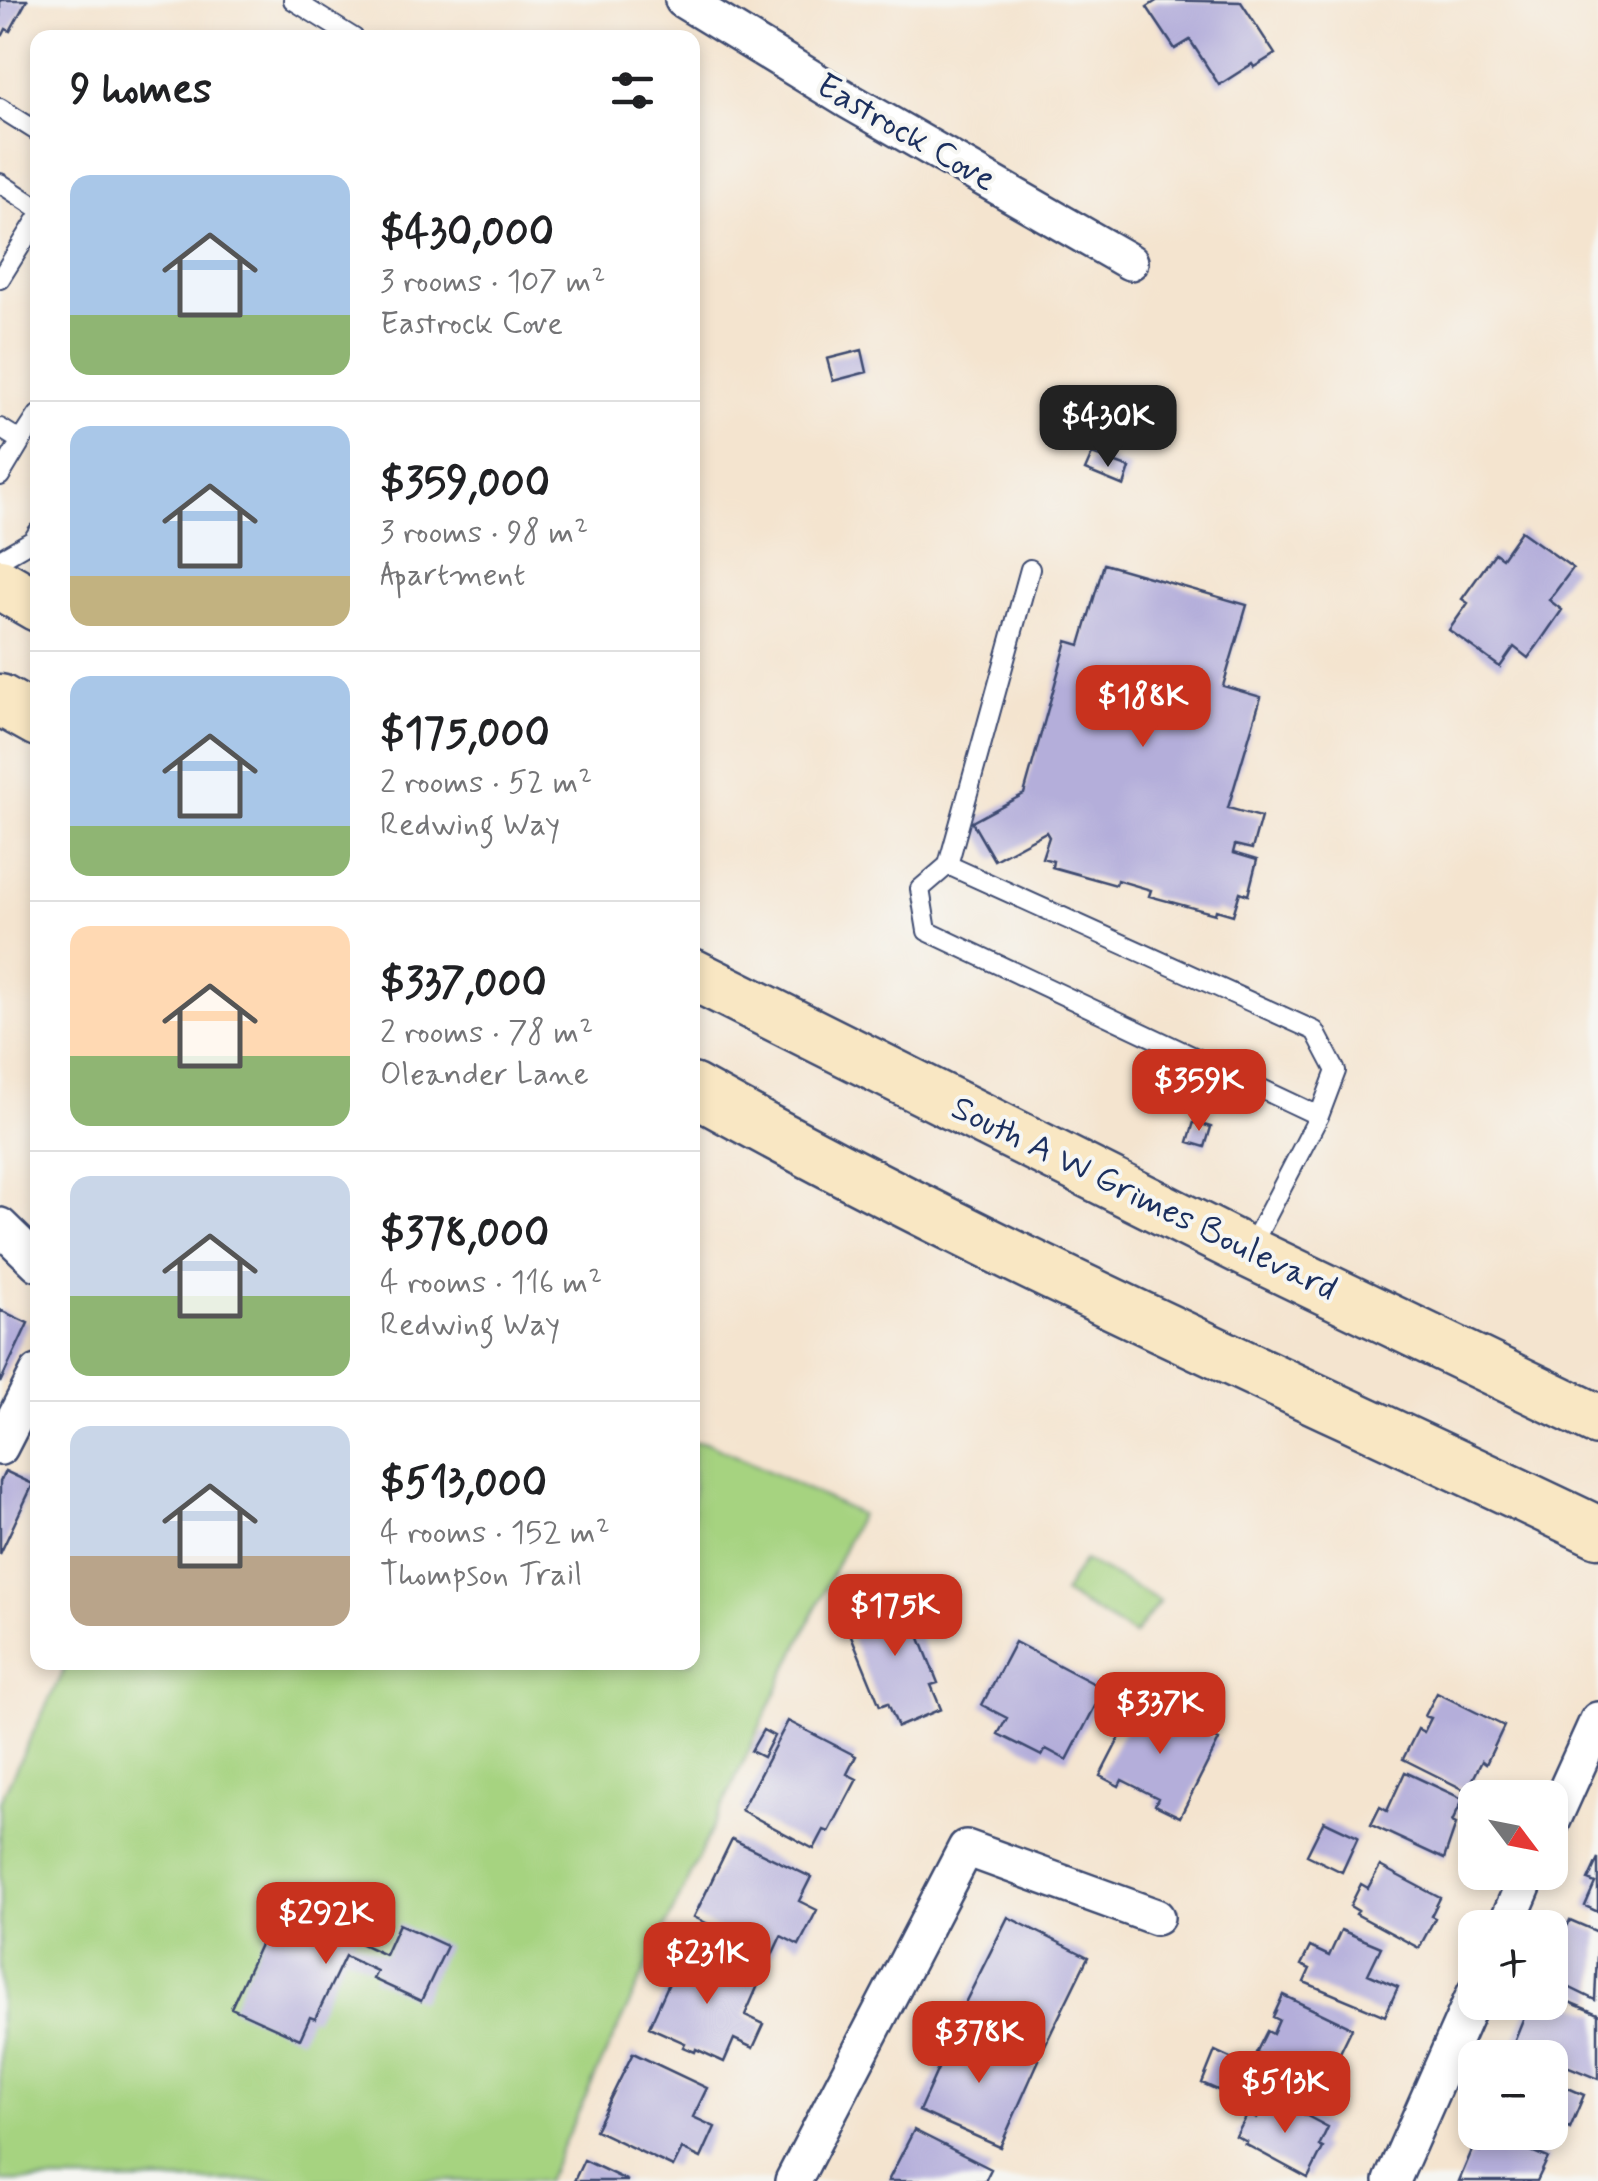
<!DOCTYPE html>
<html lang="en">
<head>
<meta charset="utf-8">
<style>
  body { margin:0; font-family:Mynerve,sans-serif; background:#f6f6f6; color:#202124; height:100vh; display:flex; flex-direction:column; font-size:38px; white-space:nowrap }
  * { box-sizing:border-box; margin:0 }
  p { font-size:32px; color:#757577 }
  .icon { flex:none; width:55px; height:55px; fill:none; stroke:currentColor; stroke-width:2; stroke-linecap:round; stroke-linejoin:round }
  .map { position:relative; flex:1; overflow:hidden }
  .details { position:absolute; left:30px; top:30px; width:670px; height:1640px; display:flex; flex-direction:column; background:#fff; border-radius:20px; box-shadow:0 5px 15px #0003 }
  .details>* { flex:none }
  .needle { width:65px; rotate:122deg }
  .controls { position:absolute; left:1458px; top:1780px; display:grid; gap:20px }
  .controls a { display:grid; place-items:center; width:110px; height:110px; border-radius:20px; background:#fff; box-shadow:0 5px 15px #0003; font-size:50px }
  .price { position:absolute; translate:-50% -85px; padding:0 22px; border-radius:20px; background:#c8321e; color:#fff; font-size:32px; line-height:65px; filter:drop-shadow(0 2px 5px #0008) }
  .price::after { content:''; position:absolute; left:50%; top:60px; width:30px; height:22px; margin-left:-15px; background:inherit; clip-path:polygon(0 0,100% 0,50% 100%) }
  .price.selected { background:#222; color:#fff }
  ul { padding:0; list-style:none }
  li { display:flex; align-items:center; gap:30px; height:250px; padding:0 40px }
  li+li { border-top:2px solid #e0e0e0 }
  li span { display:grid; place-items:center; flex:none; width:280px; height:200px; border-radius:20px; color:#555 }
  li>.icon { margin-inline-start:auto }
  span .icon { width:120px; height:120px; fill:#fffc; stroke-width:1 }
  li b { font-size:42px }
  h2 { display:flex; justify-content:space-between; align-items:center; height:120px; padding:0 40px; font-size:42px }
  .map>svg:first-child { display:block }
  .green { fill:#a6d380; stroke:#60816f; stroke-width:2.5 }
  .building { fill:#b4aeda }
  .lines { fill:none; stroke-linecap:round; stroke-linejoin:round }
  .service-casing { stroke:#3c4a6f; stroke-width:22 }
  .minor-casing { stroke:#3c4a6f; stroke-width:40 }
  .secondary-casing { stroke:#3c4a6f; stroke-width:55 }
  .service { stroke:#fff; stroke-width:18 }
  .minor { stroke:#fff; stroke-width:35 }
  .secondary { stroke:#f9e7c3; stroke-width:50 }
  .labels { text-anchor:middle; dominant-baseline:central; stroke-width:8; stroke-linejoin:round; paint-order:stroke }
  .street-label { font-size:35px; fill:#1b2f5e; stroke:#f6f6f2 }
</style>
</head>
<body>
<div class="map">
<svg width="1598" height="2181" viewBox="0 0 1598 2181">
  <rect width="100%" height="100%" fill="#f6f6f2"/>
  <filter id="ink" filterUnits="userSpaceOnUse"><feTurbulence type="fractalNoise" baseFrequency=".01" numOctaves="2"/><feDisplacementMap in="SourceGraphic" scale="20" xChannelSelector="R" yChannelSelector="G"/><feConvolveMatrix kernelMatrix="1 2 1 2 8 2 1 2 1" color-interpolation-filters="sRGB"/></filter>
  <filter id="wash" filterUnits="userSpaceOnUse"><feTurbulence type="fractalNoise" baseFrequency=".0048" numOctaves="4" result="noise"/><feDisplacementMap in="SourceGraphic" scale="40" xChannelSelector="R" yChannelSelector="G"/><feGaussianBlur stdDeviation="2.25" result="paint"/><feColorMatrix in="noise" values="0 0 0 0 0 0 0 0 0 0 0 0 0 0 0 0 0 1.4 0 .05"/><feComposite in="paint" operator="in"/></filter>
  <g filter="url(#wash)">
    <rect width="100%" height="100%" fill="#f4e4cf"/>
    <path class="green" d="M693,1442L708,1443L860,1514L546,2181H0V1801L67,1663L692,1662Z
      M1084,1560L1160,1601L1134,1635L1063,1593Z"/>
    <g id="blocks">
      <path class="building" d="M0,0H27L10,31L6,29L3,35L0,33Z
        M1158,0L1241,2L1275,54L1254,67L1252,64L1219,85L1190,40L1175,49L1147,7Z
        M862,350L867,372L833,381L827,359Z
        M1092,454L1130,468L1124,486L1085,470Z
        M1521,531L1573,568L1549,600L1562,610L1537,646L1528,658L1514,647L1500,667L1449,630L1468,603L1462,599L1495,553L1502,558Z
        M1104,564L1247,605L1223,686L1261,697L1228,808L1261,817L1252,849L1235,845L1233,853L1257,860L1248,895L1240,892L1233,915L1216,910L1215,914L1149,896L1151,890L1117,880L1116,885L1052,867L1053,861L1042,858L1049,837L1046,832L994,860L972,822L1024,794L1067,641L1080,645Z
        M1194,1122L1211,1127L1205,1147L1188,1142Z
        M0,1310L28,1323L0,1383Z
        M5,1471L33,1484L0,1554V1482Z
        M902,1593L938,1683L931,1685L941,1709L898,1727L888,1703L880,1706L843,1616Z
        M1015,1642L1104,1689L1067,1760L1046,1749L1042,1756L998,1734L1007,1718L982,1705Z
        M1437,1693L1504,1726L1486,1764L1482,1761L1467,1791L1403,1759L1418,1729L1424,1732L1431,1718L1425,1716Z
        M1139,1700L1219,1740L1180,1817L1155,1805L1158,1798L1122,1780L1119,1786L1100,1776Z
        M788,1721L856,1756L847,1774L857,1779L829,1832L824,1830L814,1849L741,1810Z
        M763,1730L774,1736L763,1757L751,1751Z
        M1405,1772L1463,1799L1452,1822L1456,1824L1444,1859L1371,1825L1380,1807L1387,1811Z
        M1324,1821L1358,1837L1342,1872L1307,1855Z
        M732,1839L811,1877L799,1901L817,1910L799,1945L781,1936L772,1955L694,1917Z
        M1598,1858V1912L1585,1906L1595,1883L1588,1880Z
        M1380,1866L1440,1898L1431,1916L1435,1918L1419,1948L1356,1914L1358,1911L1350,1906L1361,1884L1368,1888Z
        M316,1901L362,1922L353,1940L385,1955L399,1924L447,1946L421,2001L373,1979L377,1971L345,1956L315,2019L310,2017L300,2039L231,2008L273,1916L302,1930Z
        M1008,1917L1088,1957L1045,2045L964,2005Z
        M1570,1920L1598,1932L1595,2000L1550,1978V1953L1557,1939L1561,1941Z
        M1341,1930L1381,1947L1368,1974L1398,1987L1385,2016L1304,1982L1310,1969L1301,1965L1310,1947L1329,1956Z
        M685,1948L759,1983L745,2015L764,2024L753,2048L734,2039L724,2062L696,2049L695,2052L683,2047L685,2043L649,2027Z
        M1550,1994L1598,2014V2079L1513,2044L1530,2002H1550Z
        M1283,1995L1352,2028L1333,2067L1329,2065L1320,2083L1256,2053L1267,2031L1273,2034L1279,2020L1273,2017Z
        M958,2024L1039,2060L1000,2147L919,2111Z
        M1215,2051L1252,2068L1238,2099L1202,2083Z
        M633,2053L707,2088L693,2117L715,2127L701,2158L682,2149L673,2167L595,2130Z
        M1550,2080L1584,2095L1570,2128L1554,2121L1550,2131Z
        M1269,2096L1328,2127L1319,2146L1323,2148L1308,2178L1245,2144L1247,2142L1236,2136L1248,2114L1257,2119Z
        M914,2130L991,2169L985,2181H888Z
        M1486,2132L1548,2158L1537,2181H1459L1473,2148L1480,2151Z
        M584,2160L628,2181H574Z"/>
    </g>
  </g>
  <g filter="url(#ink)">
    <use href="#blocks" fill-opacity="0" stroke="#3c4a6f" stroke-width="2.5"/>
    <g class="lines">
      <g class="service-casing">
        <path id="service" d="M293,0L354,38
          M0,108L38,132
          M0,183L38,208
          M0,279L38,218
          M0,428L21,441L0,476
          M21,441L38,415
          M0,559L33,540L38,532
          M948,865L1030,569
          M1251,1247L1319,1116L1336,1071L1315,1031L948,865L920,889L927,931L1319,1116"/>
      </g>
      <g class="minor-casing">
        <path id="minor" d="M683,0L849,101L1130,262
          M0,1226L38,1263
          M0,1447L38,1373
          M1550,1826L1598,1720
          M1505,1928L1529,1872
          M793,2181L966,1848L1156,1917
          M1392,2181L1475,1993"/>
      </g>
      <g class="secondary-casing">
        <path id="secondary" d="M0,584L38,606
          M0,700L38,721
          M692,974L1248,1252L1598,1420
          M692,1089C986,1253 1295,1387 1598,1532"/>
      </g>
      <use href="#service" class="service"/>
      <use href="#minor" class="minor"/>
      <use href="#secondary" class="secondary"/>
    </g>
  </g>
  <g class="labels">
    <g class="street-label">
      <text transform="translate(906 133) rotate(30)">Eastrock Cove</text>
      <text transform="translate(1144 1199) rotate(26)">South A W Grimes Boulevard</text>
    </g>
  </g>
</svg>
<div class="controls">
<a><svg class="needle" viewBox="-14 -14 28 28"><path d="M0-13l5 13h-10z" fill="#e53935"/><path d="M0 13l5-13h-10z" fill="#757577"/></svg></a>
<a>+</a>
<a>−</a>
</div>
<b class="price selected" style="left:1108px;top:470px">$430K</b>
<b class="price" style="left:1143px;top:750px">$188K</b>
<b class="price" style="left:1199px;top:1134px">$359K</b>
<b class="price" style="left:895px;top:1659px">$175K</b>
<b class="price" style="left:1160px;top:1757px">$337K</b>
<b class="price" style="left:326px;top:1967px">$292K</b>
<b class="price" style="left:707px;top:2007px">$231K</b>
<b class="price" style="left:979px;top:2086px">$378K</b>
<b class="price" style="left:1285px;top:2136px">$513K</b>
<section class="details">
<h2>9 homes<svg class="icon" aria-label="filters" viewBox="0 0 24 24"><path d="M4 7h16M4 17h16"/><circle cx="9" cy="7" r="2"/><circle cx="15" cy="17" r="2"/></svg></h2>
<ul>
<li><span style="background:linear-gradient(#a9c7e8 70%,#8fb573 0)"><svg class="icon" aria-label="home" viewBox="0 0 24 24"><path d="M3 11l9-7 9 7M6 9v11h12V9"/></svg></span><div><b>$430,000</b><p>3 rooms · 107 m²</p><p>Eastrock Cove</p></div></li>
<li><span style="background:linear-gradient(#a9c7e8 75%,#c2b280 0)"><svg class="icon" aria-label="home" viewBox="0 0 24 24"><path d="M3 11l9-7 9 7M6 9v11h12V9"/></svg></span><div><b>$359,000</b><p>3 rooms · 98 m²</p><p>Apartment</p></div></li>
<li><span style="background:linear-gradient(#a9c7e8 75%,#8fb573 0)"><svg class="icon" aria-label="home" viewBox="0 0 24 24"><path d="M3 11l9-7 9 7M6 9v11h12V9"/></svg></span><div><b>$175,000</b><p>2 rooms · 52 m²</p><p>Redwing Way</p></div></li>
<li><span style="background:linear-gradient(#ffd9b3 65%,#8fb573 0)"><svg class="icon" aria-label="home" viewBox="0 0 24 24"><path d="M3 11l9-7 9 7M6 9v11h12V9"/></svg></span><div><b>$337,000</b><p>2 rooms · 78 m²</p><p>Oleander Lane</p></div></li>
<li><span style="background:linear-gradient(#c9d6e8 60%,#8fb573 0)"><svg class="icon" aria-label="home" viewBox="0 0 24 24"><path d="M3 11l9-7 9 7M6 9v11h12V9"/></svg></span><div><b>$378,000</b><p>4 rooms · 116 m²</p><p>Redwing Way</p></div></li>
<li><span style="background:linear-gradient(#c9d6e8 65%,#b9a48a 0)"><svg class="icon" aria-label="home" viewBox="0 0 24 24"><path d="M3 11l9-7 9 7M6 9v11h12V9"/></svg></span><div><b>$513,000</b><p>4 rooms · 152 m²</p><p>Thompson Trail</p></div></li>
</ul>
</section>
</div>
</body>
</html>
